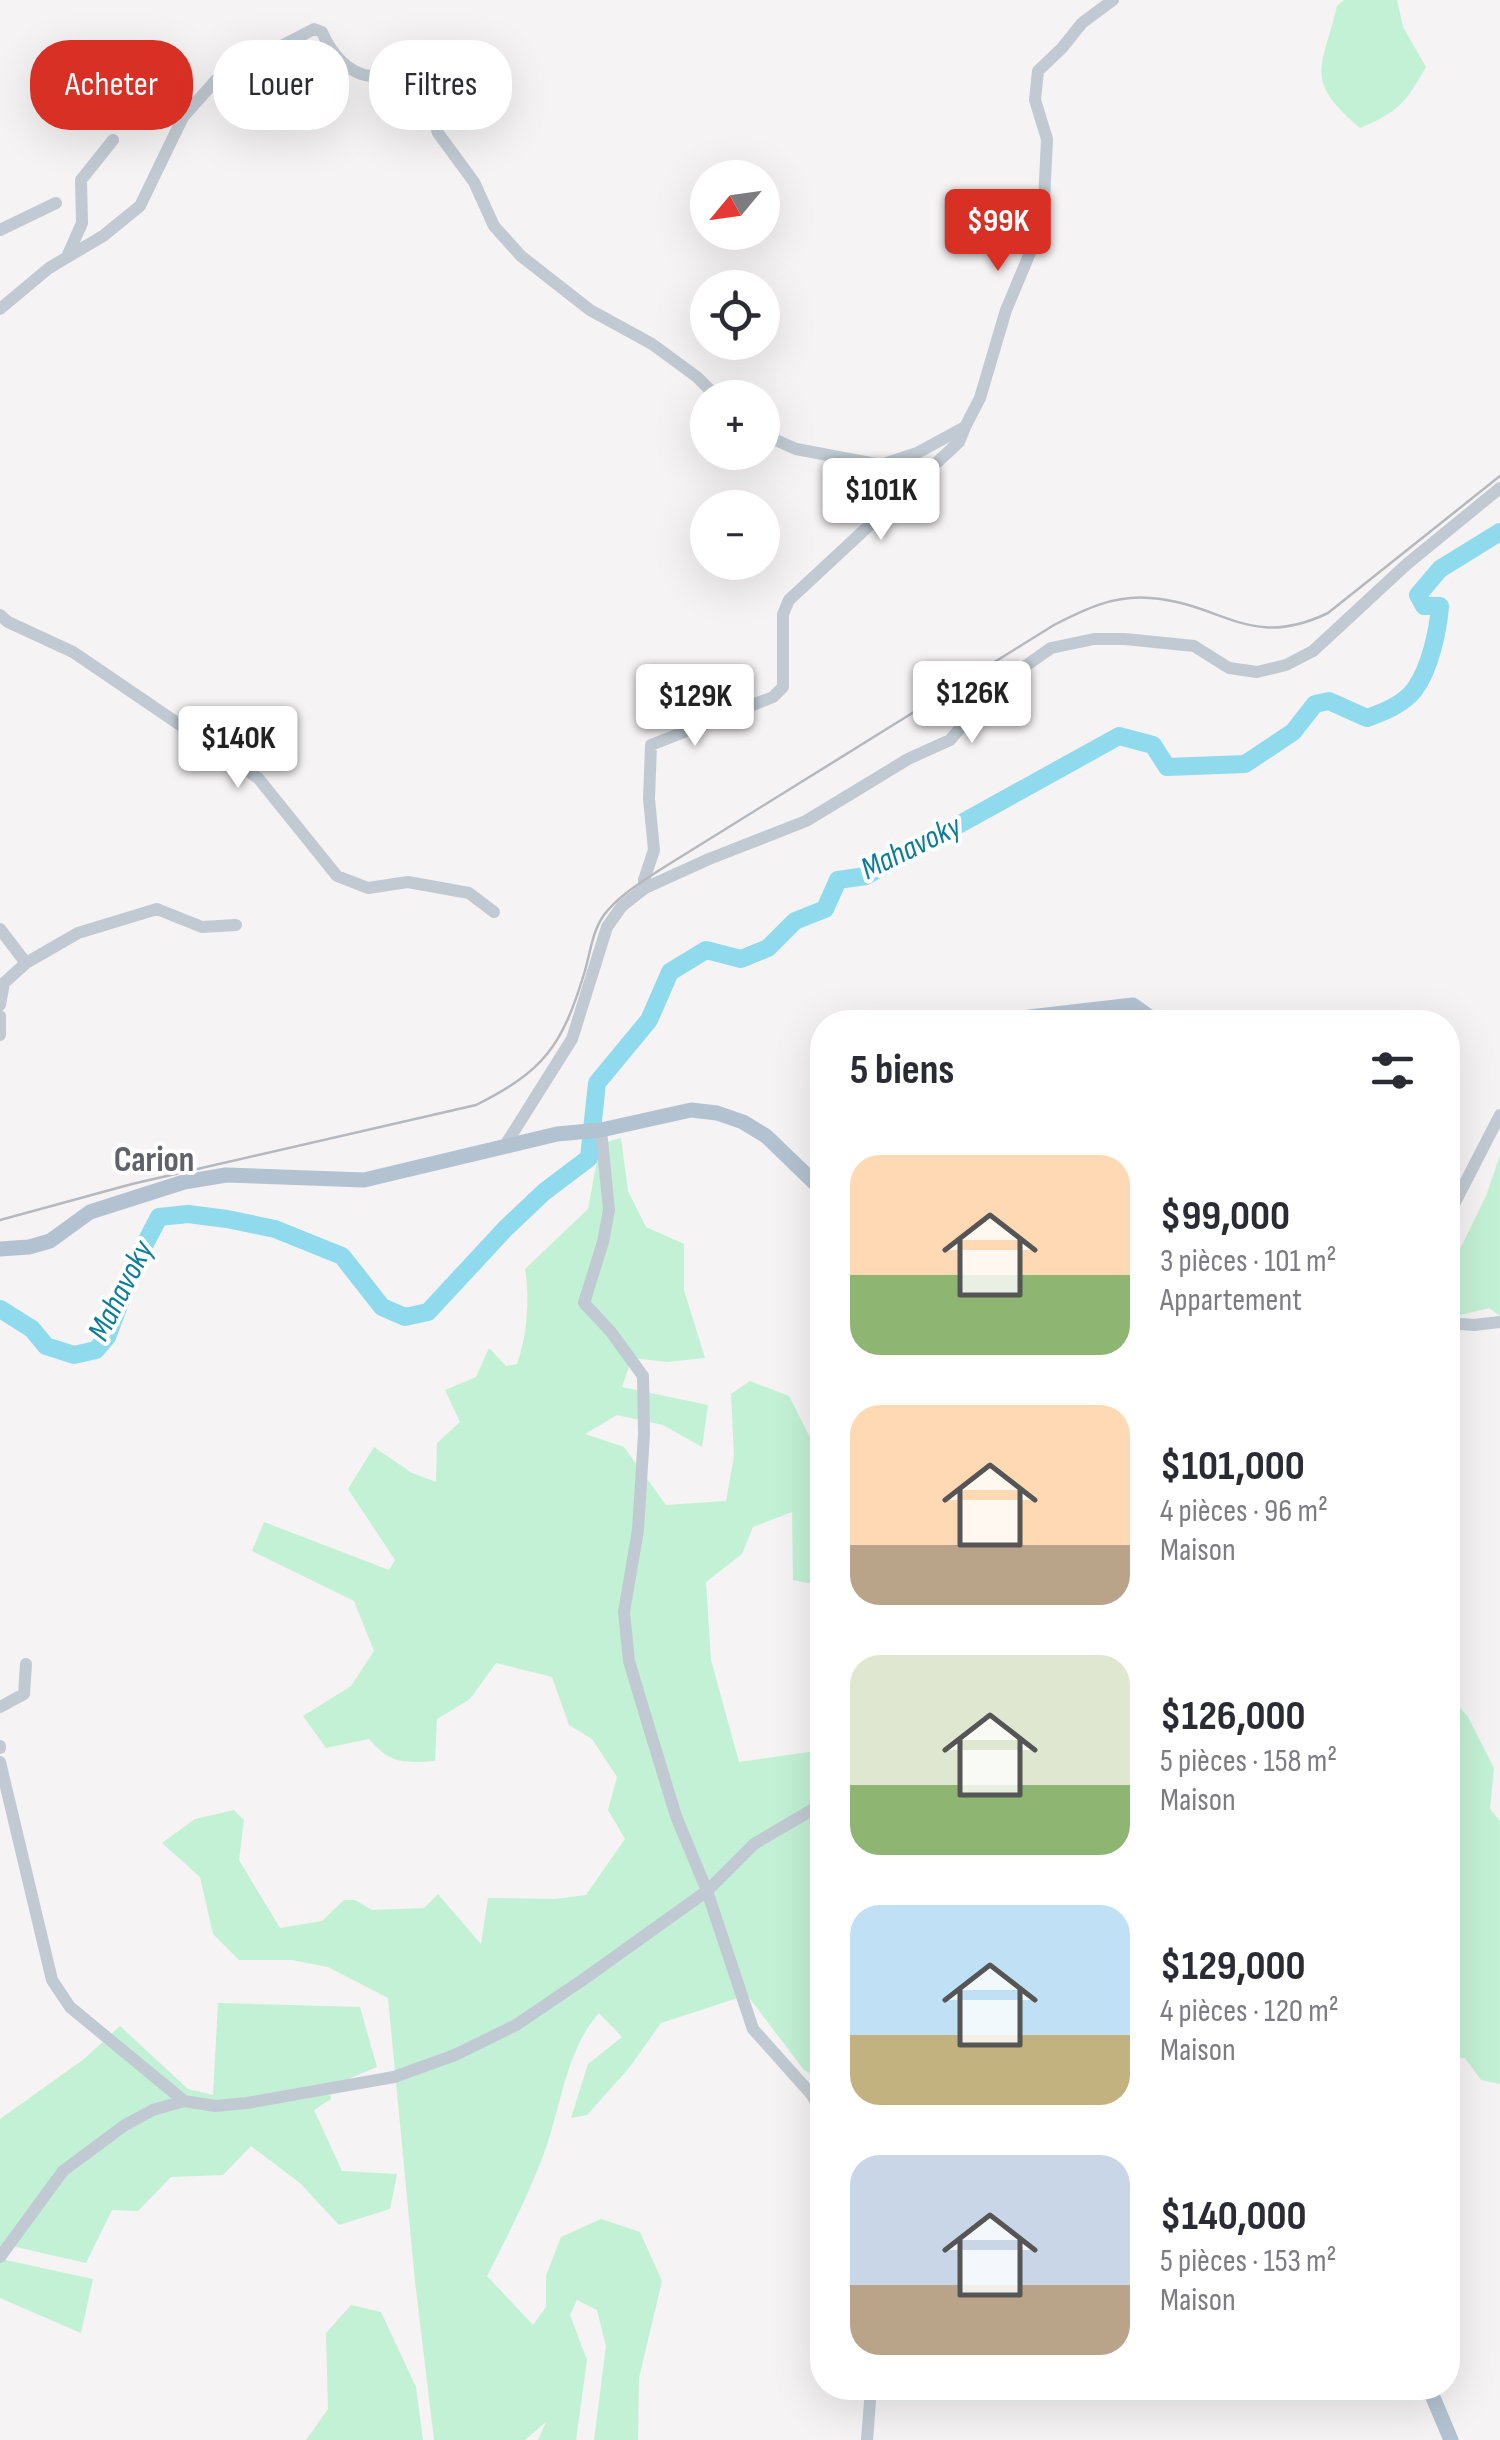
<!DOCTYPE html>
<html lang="fr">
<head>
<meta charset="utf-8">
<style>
  body { margin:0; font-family:"Sofia Sans Condensed",sans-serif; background:#f2f2f3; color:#2b2b33; height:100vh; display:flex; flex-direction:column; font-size:38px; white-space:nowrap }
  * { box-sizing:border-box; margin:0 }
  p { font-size:32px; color:#7c7c81 }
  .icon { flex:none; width:55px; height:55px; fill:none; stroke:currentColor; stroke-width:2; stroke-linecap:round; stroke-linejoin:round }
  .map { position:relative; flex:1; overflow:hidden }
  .drawer { position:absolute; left:810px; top:1010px; width:650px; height:1390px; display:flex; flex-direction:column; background:#fff; border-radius:40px; box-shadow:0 10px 40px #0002 }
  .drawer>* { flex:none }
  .guide { position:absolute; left:30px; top:40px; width:630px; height:90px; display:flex; gap:20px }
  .needle { width:65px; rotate:241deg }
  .tools { position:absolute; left:690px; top:160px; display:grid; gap:20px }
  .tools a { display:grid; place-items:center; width:90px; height:90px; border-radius:50%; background:#fff; box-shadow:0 10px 40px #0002; font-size:50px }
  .price { position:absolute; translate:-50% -85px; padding:0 22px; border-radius:10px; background:#fff; color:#222; font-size:32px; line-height:65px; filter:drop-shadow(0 2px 5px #0008) }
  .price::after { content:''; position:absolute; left:50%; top:60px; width:30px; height:22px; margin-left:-15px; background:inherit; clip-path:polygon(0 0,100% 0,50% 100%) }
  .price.on { background:#d93025; color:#fff }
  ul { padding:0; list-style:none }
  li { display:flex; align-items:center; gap:30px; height:250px; padding:0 40px }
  li span { display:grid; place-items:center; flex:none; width:280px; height:200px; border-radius:30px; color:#555 }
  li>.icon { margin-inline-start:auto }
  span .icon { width:120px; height:120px; fill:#fffc; stroke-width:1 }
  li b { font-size:42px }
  h2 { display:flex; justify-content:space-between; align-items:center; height:120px; padding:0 40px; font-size:42px }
  .tag { padding:0 35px; border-radius:40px; background:#fff; box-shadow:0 10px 40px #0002; font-size:35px; line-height:90px }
  .tag.on { background:#d93025; color:#fff }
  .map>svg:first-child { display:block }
  .green { fill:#c3f1d5 }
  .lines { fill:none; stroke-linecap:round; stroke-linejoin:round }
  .river { stroke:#90daee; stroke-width:18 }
  .minor { stroke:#c1cad2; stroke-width:12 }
  .major { stroke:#b3c2d1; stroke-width:15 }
  .rail { stroke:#b5b8bd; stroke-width:2.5 }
  .labels { text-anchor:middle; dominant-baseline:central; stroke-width:8; stroke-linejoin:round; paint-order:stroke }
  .water-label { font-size:32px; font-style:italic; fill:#0c7c9b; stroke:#fff }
  .quarter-label { font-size:35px; font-weight:bold; fill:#5f6368; stroke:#fff }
</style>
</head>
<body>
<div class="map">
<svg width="1500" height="2440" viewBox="0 0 1500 2440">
  <rect width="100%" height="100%" fill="#f5f3f3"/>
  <path class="green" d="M1344,0H1397L1403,27L1426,67C1405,103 1400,111 1360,128C1303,79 1322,70 1337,6Z
    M621,1138L628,1191L646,1227L684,1244V1290L705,1358L667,1362L632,1358L622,1387L708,1405L702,1447L663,1425L617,1415L585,1434L624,1447L666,1505L726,1501L734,1456L731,1394L750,1381L789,1396L822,1461V1586L793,1580L792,1512L753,1527L742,1554L706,1582L711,1660L739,1762L822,1750V1797L804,1811L822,1812V2080L804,2070L747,1995L661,2023L629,2068L587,2115L571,2118L588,2064L622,2037L599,2013C565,2051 561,2109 543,2156C527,2198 507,2237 487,2276L533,2325L546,2307V2276L561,2237L601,2219L640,2232L662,2281L639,2378L638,2440H594L606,2346L597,2310L577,2300L570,2315L587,2360L576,2440H538L546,2422L525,2440H434L415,2281L388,1998L328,1967L292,1960H239L213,1934L200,1877L162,1843L195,1819L234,1810L244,1820L239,1860L280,1928L322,1921L344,1900H355L372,1910L424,1908L438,1894L481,1944L488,1898L555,1899L586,1895L625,1839L608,1810L617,1777L592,1739L569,1725L552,1677L496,1663L470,1699L437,1719L435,1761C404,1763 390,1764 369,1739L326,1748L303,1716L351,1686L374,1651L354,1601L252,1551L264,1522L389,1570L395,1560L348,1489L374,1447L412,1473L436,1482L437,1443L460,1422L445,1390L476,1377L489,1348L506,1366L517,1364C527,1337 530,1298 525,1269L588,1209L600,1144Z
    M1500,1155V1316L1489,1308L1448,1318V1265L1462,1245L1486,1196Z
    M1448,1694L1468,1717L1494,1768L1490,1809L1500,1821V2084L1481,2080L1465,2058L1448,2056Z
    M218,2003L360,2007L377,2067L329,2087L331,2099L314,2110L342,2171L397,2174L390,2209L339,2225L300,2183L251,2146L223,2175L171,2177L138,2211L112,2210L86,2263L7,2245L6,2260L93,2279L81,2333L0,2298V2119L84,2059L120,2026L188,2089L213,2095Z
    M351,2305L381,2312L416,2387L423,2440H306L328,2409L326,2333Z"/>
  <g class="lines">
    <path class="river" d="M0,1309L32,1329L46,1346L74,1355L96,1350L107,1337L134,1265L159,1217L188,1214L227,1219L275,1229L342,1256L382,1307L405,1317L428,1312L505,1229L544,1192L589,1158L597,1083L649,1020L670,972L706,950L741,959L768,948L795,921L825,909L838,880L866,876L1119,736L1153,745L1167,767L1245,764L1293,732L1315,704L1329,701L1367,718C1384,712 1404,704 1415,689C1430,668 1438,631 1440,606H1424L1418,595L1440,569L1500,532"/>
    <path class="minor" d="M0,230L56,203
      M67,257L82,223L81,180L113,140
      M0,309L49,268L103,236L140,206L183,117L216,80L314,29L322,32C330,51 347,74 371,76C385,76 393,69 413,72L423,86L438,133L474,182L494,226L521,256L590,310L652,344L697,377L718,398
      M762,434L796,449L881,465L917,453L965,427L980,398L1006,310L1043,222L1047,139L1035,100L1038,71L1062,48L1082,23L1113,0
      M0,615L8,622L73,652L258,778L337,876L368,888L408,882L469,893L494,912
      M645,888L644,880L654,850L649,799L651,745L773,697L783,687V614L789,600L959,442L965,427
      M0,929L26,963L4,983L0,1005
      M26,963L78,933L157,909L202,927L236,925
      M0,1016V1035
      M601,1130L609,1210L603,1242L584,1303L611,1332L643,1376L644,1434L638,1530L624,1612L629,1661L650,1731L676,1816L707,1891L753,2029L812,2095L822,2114
      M504,1147L572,1039L607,927L622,906L645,888L709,859L806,821L908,759L950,740L997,686L1051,648L1094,639H1125L1194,646L1229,668L1257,672L1286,665L1313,651L1407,564L1500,488
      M1448,1216L1500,1115
      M1448,1323L1474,1325L1500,1322
      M0,1707L24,1694L26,1664
      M0,1746V1748
      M0,1762L52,1980L70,2007L184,2101
      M0,2257L63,2171L125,2125L153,2110L184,2101L215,2106L247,2103L394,2077L455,2055L516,2025L584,1979L707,1891L754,1844L822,1804
      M867,2440L871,2388"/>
    <path class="major" d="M1015,1022L1029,1017L1133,1005L1157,1022
      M0,1249L29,1247L50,1241L90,1212L184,1182L226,1175L364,1180L557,1134L601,1130L691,1110L717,1113L743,1122L766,1136L822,1190
      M1429,2388L1451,2440"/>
    <path class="rail" d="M0,1220L132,1184L476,1105C544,1071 562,1046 584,974C590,955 592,931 604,915C617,897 640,883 658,871L1054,625C1085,609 1114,595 1150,598C1223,603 1249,651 1328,613L1500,476"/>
  </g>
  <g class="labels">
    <g class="water-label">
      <text transform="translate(911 848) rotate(-26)">Mahavoky</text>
      <text transform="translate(121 1291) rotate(-63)">Mahavoky</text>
    </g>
    <g class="quarter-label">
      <text x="154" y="1160">Carion</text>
    </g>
  </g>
</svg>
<div class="tools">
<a><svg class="needle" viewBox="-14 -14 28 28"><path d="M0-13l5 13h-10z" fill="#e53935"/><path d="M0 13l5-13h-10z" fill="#7c7c81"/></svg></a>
<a><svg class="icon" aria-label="locate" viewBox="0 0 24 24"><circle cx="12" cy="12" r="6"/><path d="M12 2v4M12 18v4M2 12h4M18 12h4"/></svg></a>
<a>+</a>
<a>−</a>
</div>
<b class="price on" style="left:998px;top:274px">$99K</b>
<b class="price" style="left:881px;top:543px">$101K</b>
<b class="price" style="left:972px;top:746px">$126K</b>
<b class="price" style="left:695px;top:749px">$129K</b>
<b class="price" style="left:238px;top:791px">$140K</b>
<div class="guide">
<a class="tag on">Acheter</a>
<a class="tag">Louer</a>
<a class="tag">Filtres</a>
</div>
<section class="drawer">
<h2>5 biens<svg class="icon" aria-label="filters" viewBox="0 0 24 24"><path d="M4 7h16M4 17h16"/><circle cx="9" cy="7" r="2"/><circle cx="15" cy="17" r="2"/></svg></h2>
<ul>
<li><span style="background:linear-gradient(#ffd9b3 60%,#8fb573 0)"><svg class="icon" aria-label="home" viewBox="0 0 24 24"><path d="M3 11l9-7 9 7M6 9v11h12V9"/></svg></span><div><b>$99,000</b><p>3 pièces · 101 m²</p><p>Appartement</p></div></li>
<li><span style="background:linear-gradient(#ffd9b3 70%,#b9a48a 0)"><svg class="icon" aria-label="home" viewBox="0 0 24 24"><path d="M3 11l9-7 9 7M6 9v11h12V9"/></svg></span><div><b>$101,000</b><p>4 pièces · 96 m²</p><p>Maison</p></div></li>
<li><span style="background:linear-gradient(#dfe7d0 65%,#8fb573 0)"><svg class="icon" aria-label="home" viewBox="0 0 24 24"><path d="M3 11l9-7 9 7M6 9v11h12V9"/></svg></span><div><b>$126,000</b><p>5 pièces · 158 m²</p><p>Maison</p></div></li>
<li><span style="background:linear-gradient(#bfe0f5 65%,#c2b280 0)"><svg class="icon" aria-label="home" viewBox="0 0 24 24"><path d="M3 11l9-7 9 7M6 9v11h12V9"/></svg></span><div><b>$129,000</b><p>4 pièces · 120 m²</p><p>Maison</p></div></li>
<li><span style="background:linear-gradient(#c9d6e8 65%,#b9a48a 0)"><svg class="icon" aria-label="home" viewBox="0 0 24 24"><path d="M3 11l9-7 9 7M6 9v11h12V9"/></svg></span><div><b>$140,000</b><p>5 pièces · 153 m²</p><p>Maison</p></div></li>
</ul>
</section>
</div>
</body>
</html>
